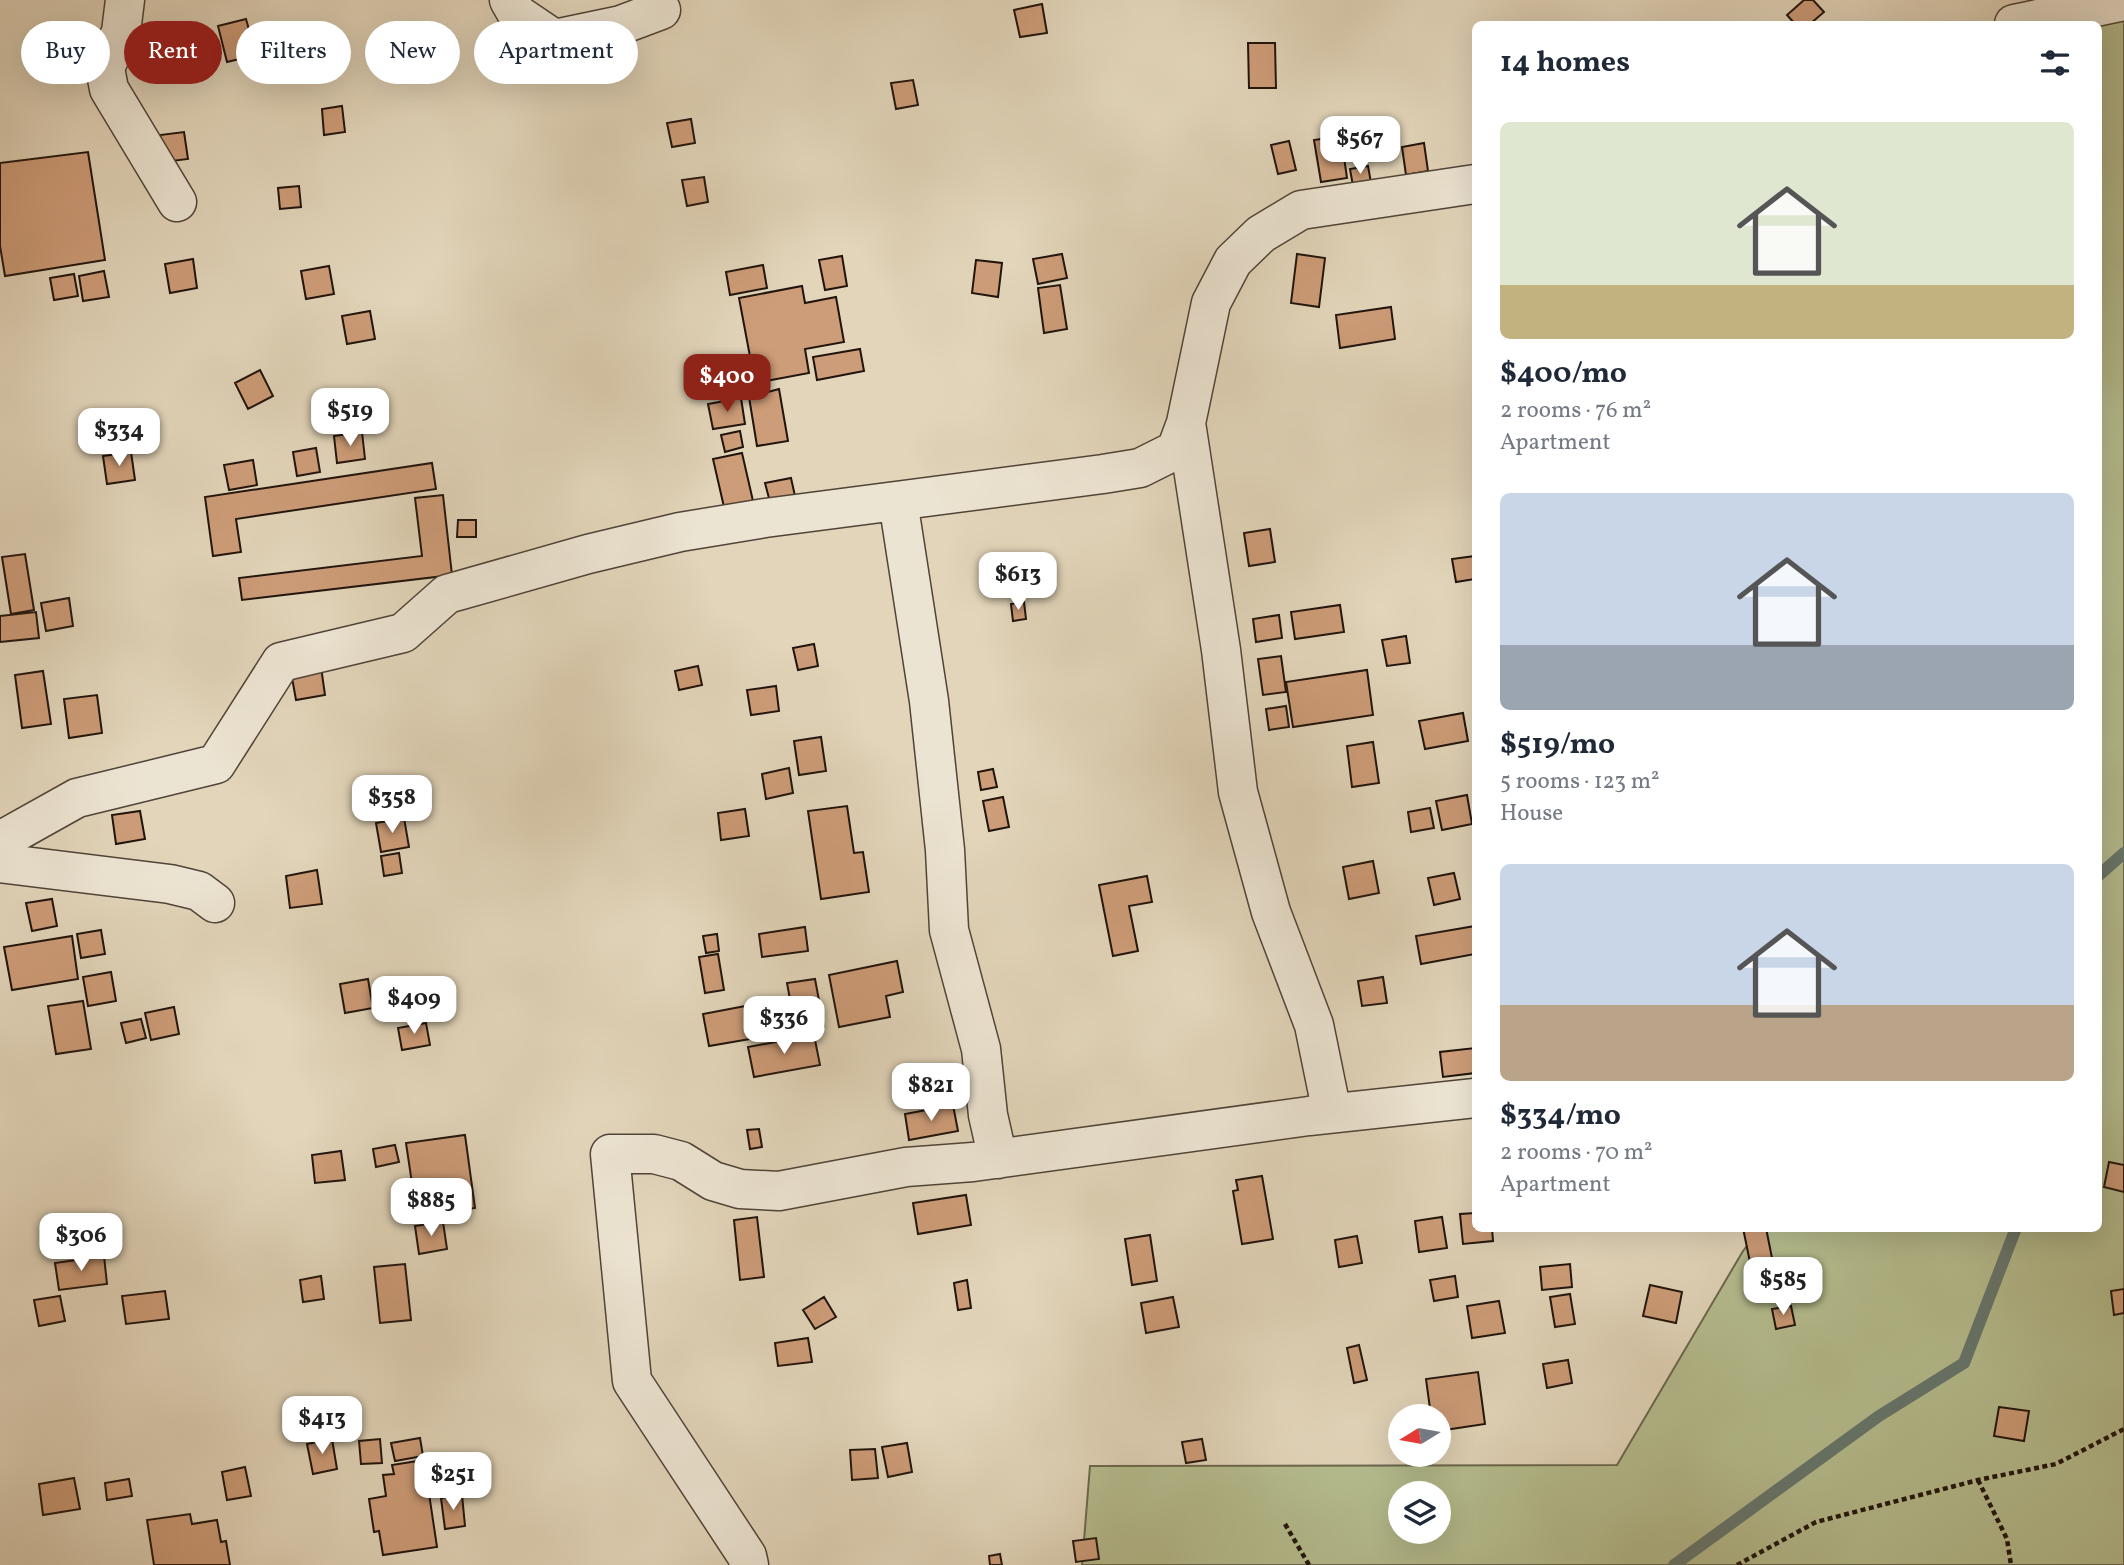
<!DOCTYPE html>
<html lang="en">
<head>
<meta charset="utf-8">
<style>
  body { margin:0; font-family:Vollkorn,serif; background:#f2f2f3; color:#1f2937; height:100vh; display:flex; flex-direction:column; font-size:26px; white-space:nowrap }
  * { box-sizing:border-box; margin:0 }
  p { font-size:23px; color:#747a83 }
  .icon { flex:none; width:38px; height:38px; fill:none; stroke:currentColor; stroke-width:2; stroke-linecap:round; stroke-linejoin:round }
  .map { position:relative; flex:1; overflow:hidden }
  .details { position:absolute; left:1472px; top:21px; width:630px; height:1211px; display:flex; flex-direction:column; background:#fff; border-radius:10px; box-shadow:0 7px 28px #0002 }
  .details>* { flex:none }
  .banner { position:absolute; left:21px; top:21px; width:665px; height:63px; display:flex; gap:14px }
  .needle { width:46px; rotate:259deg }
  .fabs { position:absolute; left:1388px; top:1404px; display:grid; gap:14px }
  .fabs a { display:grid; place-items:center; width:63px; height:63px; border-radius:50%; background:#fff; box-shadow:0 7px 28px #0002; font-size:35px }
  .price { position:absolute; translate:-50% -60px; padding:0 16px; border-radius:14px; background:#fff; color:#222; font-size:23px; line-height:46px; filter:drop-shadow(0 2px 4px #0008) }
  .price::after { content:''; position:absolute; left:50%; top:42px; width:21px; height:16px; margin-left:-10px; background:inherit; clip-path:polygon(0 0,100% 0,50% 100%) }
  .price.active { background:#8f2418; color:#fff }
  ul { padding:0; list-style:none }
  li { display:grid; align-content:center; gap:14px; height:371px; padding:0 28px }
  li span { display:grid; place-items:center; height:217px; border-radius:10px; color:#555 }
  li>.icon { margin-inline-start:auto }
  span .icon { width:126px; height:126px; fill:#fffc; stroke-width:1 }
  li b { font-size:30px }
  h2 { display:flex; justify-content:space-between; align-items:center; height:84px; padding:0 28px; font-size:30px }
  .tag { padding:0 24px; border-radius:32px; background:#fff; box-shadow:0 7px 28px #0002; font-size:24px; line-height:63px }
  .tag.active { background:#8f2418; color:#fff }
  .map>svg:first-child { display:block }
  .green { fill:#b5bd8f; stroke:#6a684e; stroke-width:2; fill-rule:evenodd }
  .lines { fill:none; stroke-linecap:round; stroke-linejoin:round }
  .stream { stroke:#66776e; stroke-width:12 }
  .building { fill:#cd9c78; stroke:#20140d; stroke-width:2 }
  .minor-casing { stroke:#504438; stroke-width:41 }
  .path { stroke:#20140d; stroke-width:4.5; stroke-dasharray:5 3.5; stroke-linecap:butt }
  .minor { stroke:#ece4d2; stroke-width:38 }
</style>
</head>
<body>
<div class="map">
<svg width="2124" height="1565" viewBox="0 0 2124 1565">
  <rect width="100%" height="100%" fill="#e2d5ba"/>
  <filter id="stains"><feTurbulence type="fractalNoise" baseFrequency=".00286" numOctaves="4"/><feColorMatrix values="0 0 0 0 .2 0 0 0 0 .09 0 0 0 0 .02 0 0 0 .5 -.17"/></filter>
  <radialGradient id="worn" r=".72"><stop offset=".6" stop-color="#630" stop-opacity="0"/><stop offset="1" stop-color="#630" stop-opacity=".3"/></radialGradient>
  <path class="green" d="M2124,0V1565H1082L1090,1466L1617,1465L1743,1251L1760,1229L2098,1228V24ZM1400,1493H1438V1531H1400Z"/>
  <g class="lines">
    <path class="stream" d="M2098,876L2124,853
      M1674,1565L1879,1416L1964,1363L2016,1228"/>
  </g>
  <path class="building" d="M1804,0H1813L1824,12L1810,24H1795L1787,15Z
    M1042,4L1047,33L1020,37L1014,10Z
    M246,19L256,55L227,62L218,26Z
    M1248,43H1275L1276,88H1249Z
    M913,80L918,105L896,109L891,83Z
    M342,106L345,132L324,135L322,109Z
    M691,119L695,143L672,147L667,123Z
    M184,132L188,159L164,162L160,135Z
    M1341,136L1347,178L1321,182L1314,140Z
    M1289,141L1296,170L1278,174L1271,145Z
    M1424,143L1428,171L1406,175L1402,147Z
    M88,152L105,260L5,276L0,246V163Z
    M1368,166L1371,183L1353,186L1350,169Z
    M704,177L708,202L687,206L682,180Z
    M299,186L301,207L280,209L278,188Z
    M1062,254L1067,278L1038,284L1033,259Z
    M1297,254L1325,258L1319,307L1291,303Z
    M842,256L847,286L825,290L819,260Z
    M193,259L197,288L170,293L165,264Z
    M976,260L1002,263L998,297L972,293Z
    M763,265L767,288L730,295L726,272Z
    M329,266L334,294L306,299L301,271Z
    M104,271L109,297L83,301L79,276Z
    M74,274L78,296L54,300L50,278Z
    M1060,285L1067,329L1044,333L1038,288Z
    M802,286L805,303L836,297L844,342L805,349L809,373L755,383L739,298Z
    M1391,307L1395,339L1340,348L1336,315Z
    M370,311L375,339L347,344L342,316Z
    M860,349L864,371L817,380L813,357Z
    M260,370L273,396L248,409L235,383Z
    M779,389L788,441L757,446L749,397Z
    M741,398L745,424L713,429L708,404Z
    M122,415L130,447L108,452L101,419Z
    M740,431L743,447L725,452L721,435Z
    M362,432L365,459L337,463L334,436Z
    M316,448L320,472L297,476L293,452Z
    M131,452L135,480L107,484L103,456Z
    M742,453L753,501L724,507L713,459Z
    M253,460L257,485L229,490L224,465Z
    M432,463L436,489L236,519L241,552L213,556L205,497Z
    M791,478L795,496L770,502L765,483Z
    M443,495L452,575L242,600L239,578L422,556L415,498Z
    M458,520H476V537H457Z
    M1270,529L1275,562L1249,566L1244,533Z
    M25,554L34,610L11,614L2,557Z
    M1475,556V579L1456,582L1452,559Z
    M69,598L73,626L46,631L41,603Z
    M1024,602L1026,619L1013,621L1011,604Z
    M1340,605L1344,632L1295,639L1291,612Z
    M36,612L39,638L0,642V616Z
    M1279,615L1282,638L1256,642L1253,619Z
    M1406,636L1410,663L1387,666L1382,640Z
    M814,644L818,666L798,670L793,648Z
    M1281,656L1286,692L1263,695L1258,659Z
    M698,666L702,685L679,690L675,671Z
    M321,667L325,695L296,700L291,672Z
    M1367,670L1373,715L1293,727L1286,682Z
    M43,671L51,724L22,728L15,675Z
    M776,686L779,711L751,715L747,690Z
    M97,695L102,733L69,738L64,699Z
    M1286,706L1289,727L1269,730L1266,709Z
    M1463,713L1468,741L1425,749L1419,721Z
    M821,737L826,771L799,775L794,741Z
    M1373,742L1379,783L1352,787L1347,746Z
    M789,768L793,793L766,799L762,774Z
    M993,769L997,787L981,790L978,772Z
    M1467,795L1472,824L1442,830L1436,801Z
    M1003,797L1009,827L989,831L983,801Z
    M847,806L854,853L863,852L869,892L821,899L808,811Z
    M1430,808L1434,828L1411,832L1408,812Z
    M745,809L749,836L721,840L718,813Z
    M140,811L145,839L116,844L112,815Z
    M404,818L409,847L381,852L376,823Z
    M399,853L402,873L384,876L381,856Z
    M1373,861L1379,893L1349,899L1343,867Z
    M317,870L322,904L290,908L286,876Z
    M1454,873L1460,899L1434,905L1428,878Z
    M1147,876L1152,902L1129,906L1138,951L1113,956L1099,885Z
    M52,899L57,926L32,931L26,903Z
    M1475,926V954L1421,964L1416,936Z
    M805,927L808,951L762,957L759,934Z
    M101,930L105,954L81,958L77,934Z
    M717,934L719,951L706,953L703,936Z
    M72,936L78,979L12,990L4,947Z
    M718,954L724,990L705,993L699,957Z
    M897,961L903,992L886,996L890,1017L839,1027L829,975Z
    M111,972L116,1001L88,1006L83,977Z
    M1383,977L1387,1003L1362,1006L1358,981Z
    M368,979L373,1008L345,1013L340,984Z
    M815,979L824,1027L771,1037L767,1010L791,1005L787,983Z
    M83,1001L91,1049L56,1054L48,1006Z
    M756,1004L762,1037L709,1046L703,1014Z
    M174,1007L179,1034L151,1040L145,1013Z
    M141,1019L146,1038L126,1043L121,1023Z
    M426,1023L430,1045L402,1050L398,1028Z
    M814,1035L820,1065L754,1077L748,1047Z
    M1475,1048V1073L1443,1077L1440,1052Z
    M953,1105L958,1131L909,1140L905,1114Z
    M759,1129L762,1147L750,1149L747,1130Z
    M465,1135L475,1208L417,1217L406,1143Z
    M395,1145L399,1162L376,1167L373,1149Z
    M341,1151L345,1180L315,1183L312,1155Z
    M2109,1162L2124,1165V1192L2104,1187Z
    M1262,1176L1273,1239L1242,1244L1233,1191L1238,1190L1236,1180Z
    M966,1195L971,1225L918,1234L913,1203Z
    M1475,1213V1228H1492L1493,1241L1463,1244L1460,1214Z
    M757,1217L764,1277L740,1280L734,1220Z
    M1442,1217L1447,1248L1419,1252L1415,1221Z
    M443,1222L447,1249L419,1254L415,1226Z
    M1743,1228H1766L1775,1273L1753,1277Z
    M1150,1235L1157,1281L1132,1285L1125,1239Z
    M1357,1236L1362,1263L1339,1267L1335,1240Z
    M104,1256L107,1284L59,1290L55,1263Z
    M405,1264L411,1320L380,1323L374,1267Z
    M1570,1264L1572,1287L1542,1290L1540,1267Z
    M321,1276L324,1299L303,1302L300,1280Z
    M1455,1276L1458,1297L1434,1301L1430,1280Z
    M967,1280L971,1308L958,1310L954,1283Z
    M1650,1285L1682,1292L1676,1323L1643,1316Z
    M2124,1289V1313L2114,1315L2111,1291Z
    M165,1291L169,1319L126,1324L122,1296Z
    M1570,1294L1575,1324L1555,1327L1550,1297Z
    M60,1296L65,1321L39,1326L34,1300Z
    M824,1297L836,1317L815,1329L803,1310Z
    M1173,1297L1179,1327L1146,1333L1141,1303Z
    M1499,1301L1505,1333L1472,1338L1467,1306Z
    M1791,1306L1795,1325L1776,1329L1772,1309Z
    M808,1338L812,1362L778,1366L775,1343Z
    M1359,1345L1367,1380L1354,1383L1347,1348Z
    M1568,1360L1572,1383L1547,1388L1543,1364Z
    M1478,1372L1485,1424L1438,1431V1416H1431L1426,1379Z
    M1999,1407L2029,1411L2024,1441L1994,1436Z
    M420,1438L423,1456L395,1461L391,1443Z
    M332,1439L337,1469L313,1474L307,1444Z
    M380,1439L382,1463L361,1464L359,1441Z
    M1202,1439L1206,1460L1186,1463L1182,1442Z
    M907,1443L912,1472L888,1477L882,1447Z
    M875,1449L878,1478L852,1480L850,1450Z
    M424,1460L437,1547L383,1555L379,1531L374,1532L369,1499L386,1496L383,1475L394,1474L392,1465Z
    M245,1467L251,1496L227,1500L222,1472Z
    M74,1478L80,1509L43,1515L39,1484Z
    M129,1479L132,1496L107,1500L105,1483Z
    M462,1495L465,1526L445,1529L441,1498Z
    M190,1514L192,1524L217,1520L221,1542L226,1541L230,1565H154L147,1520Z
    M1096,1538L1099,1559L1076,1562L1073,1541Z
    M1000,1554L1002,1565H990L989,1556Z"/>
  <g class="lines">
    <g class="minor-casing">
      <path id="minor" d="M125,0L121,32L105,68L109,89L177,202
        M509,0L517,14L554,39L621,25L661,10
        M2014,24L2124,1
        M1186,423L1221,650L1238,792L1271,912L1314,1025L1332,1113
        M898,501L929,701L945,850L949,930L981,1049L988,1115L998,1159
        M0,841L77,798L216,764L281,662L403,633L447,594L588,554L680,532L765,518L1103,474L1140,468L1176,450L1186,423L1211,303L1233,261L1261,234L1301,210L1475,184
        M0,863L170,884L199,891L215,903
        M749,1565L747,1556L632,1381L610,1154H654L681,1161L713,1181L740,1189L779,1191L906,1167L973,1162L1309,1116L1475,1098"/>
    </g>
    <path class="path" d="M1978,1480L2007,1539L2011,1565
      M1285,1524L1309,1565
      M1737,1565L1816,1522L1978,1480L2056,1464L2124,1429"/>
    <use href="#minor" class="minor"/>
  </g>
  <rect width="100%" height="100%" filter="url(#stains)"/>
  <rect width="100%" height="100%" fill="url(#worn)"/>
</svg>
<div class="fabs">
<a><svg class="needle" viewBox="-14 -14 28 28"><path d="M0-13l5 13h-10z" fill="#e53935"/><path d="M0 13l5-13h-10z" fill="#747a83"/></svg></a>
<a><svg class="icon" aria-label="layers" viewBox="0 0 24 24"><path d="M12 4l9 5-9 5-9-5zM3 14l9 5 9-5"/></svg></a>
</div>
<b class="price" style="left:1360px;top:176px">$567</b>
<b class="price active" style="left:727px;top:414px">$400</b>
<b class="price" style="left:350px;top:448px">$519</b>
<b class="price" style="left:119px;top:468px">$334</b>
<b class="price" style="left:1018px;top:612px">$613</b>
<b class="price" style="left:392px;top:835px">$358</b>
<b class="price" style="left:414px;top:1036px">$409</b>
<b class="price" style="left:784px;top:1056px">$336</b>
<b class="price" style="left:931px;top:1123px">$821</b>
<b class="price" style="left:431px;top:1238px">$885</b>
<b class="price" style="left:81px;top:1273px">$306</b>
<b class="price" style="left:1783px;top:1317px">$585</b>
<b class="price" style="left:322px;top:1456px">$413</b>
<b class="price" style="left:453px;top:1512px">$251</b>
<div class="banner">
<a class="tag">Buy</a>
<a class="tag active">Rent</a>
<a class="tag">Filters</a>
<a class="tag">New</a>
<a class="tag">Apartment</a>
</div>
<section class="details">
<h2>14 homes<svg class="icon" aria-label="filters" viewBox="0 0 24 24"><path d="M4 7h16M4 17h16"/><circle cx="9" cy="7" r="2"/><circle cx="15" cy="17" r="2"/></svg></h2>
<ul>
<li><span style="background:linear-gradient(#dfe7d0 75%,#c2b280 0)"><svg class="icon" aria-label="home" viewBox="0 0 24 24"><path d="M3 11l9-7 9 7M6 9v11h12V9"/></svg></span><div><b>$400/mo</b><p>2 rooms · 76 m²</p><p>Apartment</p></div></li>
<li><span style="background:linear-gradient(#c9d6e8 70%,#9aa5b1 0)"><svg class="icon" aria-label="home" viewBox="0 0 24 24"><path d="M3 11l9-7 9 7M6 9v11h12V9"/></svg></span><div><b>$519/mo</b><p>5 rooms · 123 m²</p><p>House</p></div></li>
<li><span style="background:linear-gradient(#c9d6e8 65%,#b9a48a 0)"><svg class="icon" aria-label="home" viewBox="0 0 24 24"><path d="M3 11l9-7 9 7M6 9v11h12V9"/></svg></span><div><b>$334/mo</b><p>2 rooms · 70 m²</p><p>Apartment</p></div></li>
</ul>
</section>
</div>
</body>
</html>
